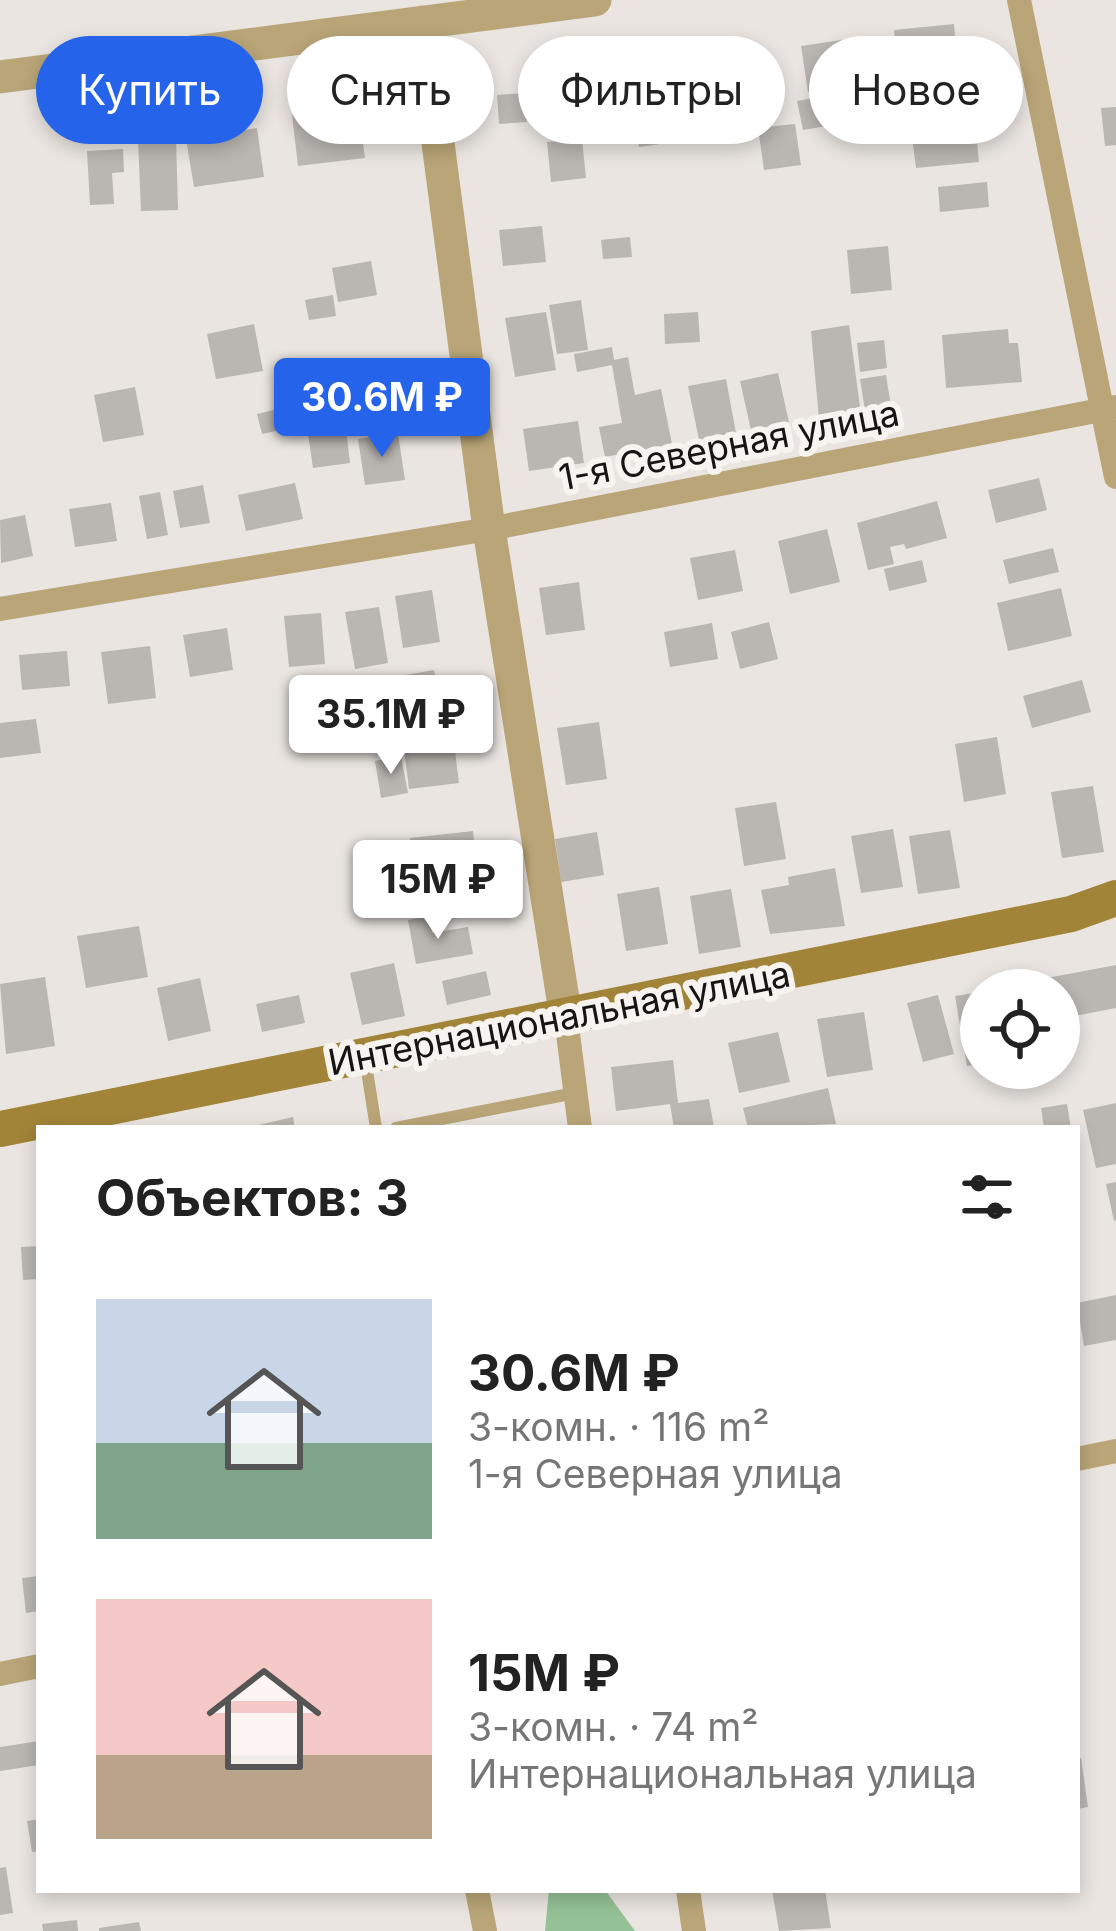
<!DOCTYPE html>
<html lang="ru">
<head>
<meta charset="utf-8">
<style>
  body { margin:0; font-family:Inter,sans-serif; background:#f6f6f6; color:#222; height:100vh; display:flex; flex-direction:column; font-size:45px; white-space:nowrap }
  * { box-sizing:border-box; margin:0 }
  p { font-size:39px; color:#767676 }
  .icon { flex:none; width:66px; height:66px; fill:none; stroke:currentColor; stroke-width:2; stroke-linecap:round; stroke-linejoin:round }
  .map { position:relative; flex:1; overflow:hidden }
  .drawer { position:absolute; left:36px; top:1125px; width:1044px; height:768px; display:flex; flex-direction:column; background:#fff; border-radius:0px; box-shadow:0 6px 18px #0003 }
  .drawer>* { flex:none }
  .top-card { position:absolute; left:36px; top:36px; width:1044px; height:108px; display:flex; gap:24px }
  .fabs { position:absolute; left:960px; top:969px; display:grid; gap:24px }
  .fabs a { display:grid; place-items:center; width:120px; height:120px; border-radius:50%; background:#fff; box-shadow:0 6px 18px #0003; font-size:60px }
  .price { position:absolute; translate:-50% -102px; padding:0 27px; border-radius:12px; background:#fff; color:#222; font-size:39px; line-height:78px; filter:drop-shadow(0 3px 6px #0008) }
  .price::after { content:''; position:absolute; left:50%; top:72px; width:36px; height:27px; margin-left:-18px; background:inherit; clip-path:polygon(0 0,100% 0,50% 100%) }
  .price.active { background:#2563eb; color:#fff }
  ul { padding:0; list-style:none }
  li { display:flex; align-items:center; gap:36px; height:300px; padding:0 60px }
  li span { display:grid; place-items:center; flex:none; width:336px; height:240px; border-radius:0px; color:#555 }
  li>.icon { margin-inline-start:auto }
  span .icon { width:144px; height:144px; fill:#fffc; stroke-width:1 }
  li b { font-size:51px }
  h2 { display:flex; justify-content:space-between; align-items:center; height:144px; padding:0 60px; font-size:51px }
  .pill { padding:0 42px; border-radius:54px; background:#fff; box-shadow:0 6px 18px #0003; font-size:42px; line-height:108px }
  .pill.active { background:#2563eb; color:#fff }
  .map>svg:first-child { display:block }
  .green { fill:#94c296 }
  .building { fill:#bab6b1 }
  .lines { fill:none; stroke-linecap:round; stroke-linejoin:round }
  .service { stroke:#b9a577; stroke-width:12 }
  .minor { stroke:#b9a577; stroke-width:24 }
  .tertiary { stroke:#b9a577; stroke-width:33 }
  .secondary { stroke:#a28439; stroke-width:36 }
  .labels { text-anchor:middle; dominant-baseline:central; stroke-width:12; stroke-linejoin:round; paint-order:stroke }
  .street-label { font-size:36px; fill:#171514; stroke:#f7f3ee }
</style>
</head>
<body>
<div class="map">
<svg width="1116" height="1931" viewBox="0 0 1116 1931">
  <rect width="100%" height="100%" fill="#eae5e0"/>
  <path class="green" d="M549,1890H605L635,1931H545Z"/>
  <path class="building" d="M954,24L958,68L898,74L894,30Z
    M848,39L855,85L808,92L801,46Z
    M746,56L750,95L704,100L701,60Z
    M604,72L610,102L575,108L570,78Z
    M857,90L862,120L803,130L797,101Z
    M667,91L674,142L639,147L632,96Z
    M525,93L527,122L499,124L497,95Z
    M358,106L365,158L298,166L292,115Z
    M1116,107V145L1105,146L1101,108Z
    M795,124L801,165L764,170L758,128Z
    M257,128L264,177L194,187L186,139Z
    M976,130L979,162L916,168L912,137Z
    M176,137L178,210L141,211L138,139Z
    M582,139L586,178L551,182L547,142Z
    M123,149L124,172L112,173L114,204L90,205L87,151Z
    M987,182L989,207L940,212L938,187Z
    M542,226L546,262L503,266L499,230Z
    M630,237L632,257L603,259L601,240Z
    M888,246L892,290L851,294L847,250Z
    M371,261L377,295L338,302L332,268Z
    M333,295L336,316L309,320L305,300Z
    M581,300L588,350L557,354L549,305Z
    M546,312L556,370L515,377L505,318Z
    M698,312L700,342L665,344L664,314Z
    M254,324L263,371L216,379L207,334Z
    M849,325L861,414L819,419L811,331Z
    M1008,329L1009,343H1018L1022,382L946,388L942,335Z
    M884,340L887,368L860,372L857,343Z
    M612,347L614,360L628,357L635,395L661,389L672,444L605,457L599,427L622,423L612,365L577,372L574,354Z
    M778,373L789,422L751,430L740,381Z
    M345,375L347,392L310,395L308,378Z
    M886,375L892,413L866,417L860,379Z
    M726,379L736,433L699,440L688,386Z
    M135,387L144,435L103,442L94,395Z
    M282,408L286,429L262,434L257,414Z
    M578,421L584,463L529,471L523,429Z
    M346,429L350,463L313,468L308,434Z
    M398,434L405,480L365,485L358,439Z
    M1039,478L1047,510L996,523L988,490Z
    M295,483L303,519L246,531L238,495Z
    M203,485L210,523L180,528L173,491Z
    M160,492L168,535L147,539L139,496Z
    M937,501L947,538L906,549L904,544L890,547L894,564L868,570L857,523Z
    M111,503L117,541L75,547L69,509Z
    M25,515L33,556L1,563L0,520Z
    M827,529L840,582L790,594L778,541Z
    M1053,548L1059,572L1009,584L1003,560Z
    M735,550L743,591L698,600L690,558Z
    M922,560L927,582L889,591L884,569Z
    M579,582L585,630L546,635L539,588Z
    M1061,588L1072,636L1008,651L997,603Z
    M432,590L440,642L403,648L395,596Z
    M379,607L388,663L355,669L345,612Z
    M321,613L325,664L289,667L284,616Z
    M769,622L778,659L740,669L731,632Z
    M712,623L718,659L670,667L664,632Z
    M227,628L233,670L190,677L183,635Z
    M150,646L156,698L108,704L101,652Z
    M67,651L70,686L22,690L19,655Z
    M434,670L442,708L402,716L394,677Z
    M1082,680L1091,712L1032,728L1023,696Z
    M36,719L41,753L0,758V723Z
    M599,722L607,779L566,785L557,728Z
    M997,737L1006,794L964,802L955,744Z
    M454,743L459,783L409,789L404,749Z
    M401,756L408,793L381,798L375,761Z
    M1093,786L1104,852L1062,858L1051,792Z
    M776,802L786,859L744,866L735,808Z
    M893,829L903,887L861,893L851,836Z
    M950,830L960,888L918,894L909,836Z
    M473,831L477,870L414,876L410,838Z
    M597,832L604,875L561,882L555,839Z
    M835,868L845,926L770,934L761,890L789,885L788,877Z
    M659,887L668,944L626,951L617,894Z
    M731,889L741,947L699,954L690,896Z
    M429,916L432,933L468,927L473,954L416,964L408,920Z
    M139,926L148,977L86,988L77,936Z
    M394,963L405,1016L362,1025L350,973Z
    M1116,965V1008L1059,1019V990H1049L1047,978Z
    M486,971L491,995L447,1005L442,981Z
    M45,977L55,1046L6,1054L0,984Z
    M200,978L211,1031L168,1041L157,988Z
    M981,992V1064L967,1066L955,996Z
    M299,995L305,1023L262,1032L256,1004Z
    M938,995L954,1054L923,1062L907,1003Z
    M864,1012L873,1070L827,1077L817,1019Z
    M778,1032L790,1082L739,1093L728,1043Z
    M673,1060L678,1103L709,1099L714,1128H674L670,1104L616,1111L611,1067Z
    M828,1088L836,1124L748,1128L743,1108Z
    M1116,1103V1164L1096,1168L1083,1110Z
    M1067,1104L1071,1128H1044L1041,1108Z
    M293,1117L295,1128H254V1126Z
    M1116,1182V1220L1114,1221L1106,1184Z
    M39,1246V1279L23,1280L21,1247Z
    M1116,1295V1340L1084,1346L1077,1303Z
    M39,1576V1611L26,1613L22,1578Z
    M39,1741V1765L0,1771V1747Z
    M1081,1758L1088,1807L1077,1809V1759Z
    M39,1819V1851L32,1852L27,1821Z
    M6,1867L13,1913L0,1915V1868Z
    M772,1890H825L831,1928L779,1931Z
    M77,1920L78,1931H43L42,1924Z
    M139,1922L141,1931H99V1928Z"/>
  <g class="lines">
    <path class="service" d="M365,1058L376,1128
      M396,1128L575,1093"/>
    <path class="minor" d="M1019,0L1116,477
      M0,609L489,529L1116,407
      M566,1018L580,1128
      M1077,1459L1116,1451
      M0,1674L39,1666
      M477,1890L485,1931
      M688,1890L694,1931"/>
    <path class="tertiary" d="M422,22L489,529L566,1018
      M0,77L595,0"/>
    <path class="secondary" d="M0,1129L1071,914L1116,898"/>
  </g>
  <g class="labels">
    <g class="street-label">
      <text transform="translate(729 445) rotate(-11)">1-я Северная улица</text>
      <text transform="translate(559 1018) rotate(-11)">Интернациональная улица</text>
    </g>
  </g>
</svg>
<div class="fabs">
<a><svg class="icon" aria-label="locate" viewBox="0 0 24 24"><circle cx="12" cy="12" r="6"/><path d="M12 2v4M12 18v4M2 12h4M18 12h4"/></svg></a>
</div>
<b class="price active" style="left:382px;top:460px">30.6M ₽</b>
<b class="price" style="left:391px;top:777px">35.1M ₽</b>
<b class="price" style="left:438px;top:942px">15M ₽</b>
<div class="top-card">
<a class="pill active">Купить</a>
<a class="pill">Снять</a>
<a class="pill">Фильтры</a>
<a class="pill">Новое</a>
</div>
<section class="drawer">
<h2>Объектов: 3<svg class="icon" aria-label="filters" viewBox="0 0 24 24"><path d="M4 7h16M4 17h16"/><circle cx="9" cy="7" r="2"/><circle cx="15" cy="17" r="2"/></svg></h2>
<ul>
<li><span style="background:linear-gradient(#c9d6e8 60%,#7fa58c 0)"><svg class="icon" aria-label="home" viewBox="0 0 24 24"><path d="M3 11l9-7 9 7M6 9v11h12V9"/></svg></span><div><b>30.6M ₽</b><p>3-комн. · 116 m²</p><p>1-я Северная улица</p></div></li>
<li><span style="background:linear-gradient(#f6c9c9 65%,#b9a48a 0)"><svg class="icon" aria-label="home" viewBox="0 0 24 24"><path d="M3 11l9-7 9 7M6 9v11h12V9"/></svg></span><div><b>15M ₽</b><p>3-комн. · 74 m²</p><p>Интернациональная улица</p></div></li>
</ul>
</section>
</div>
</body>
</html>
